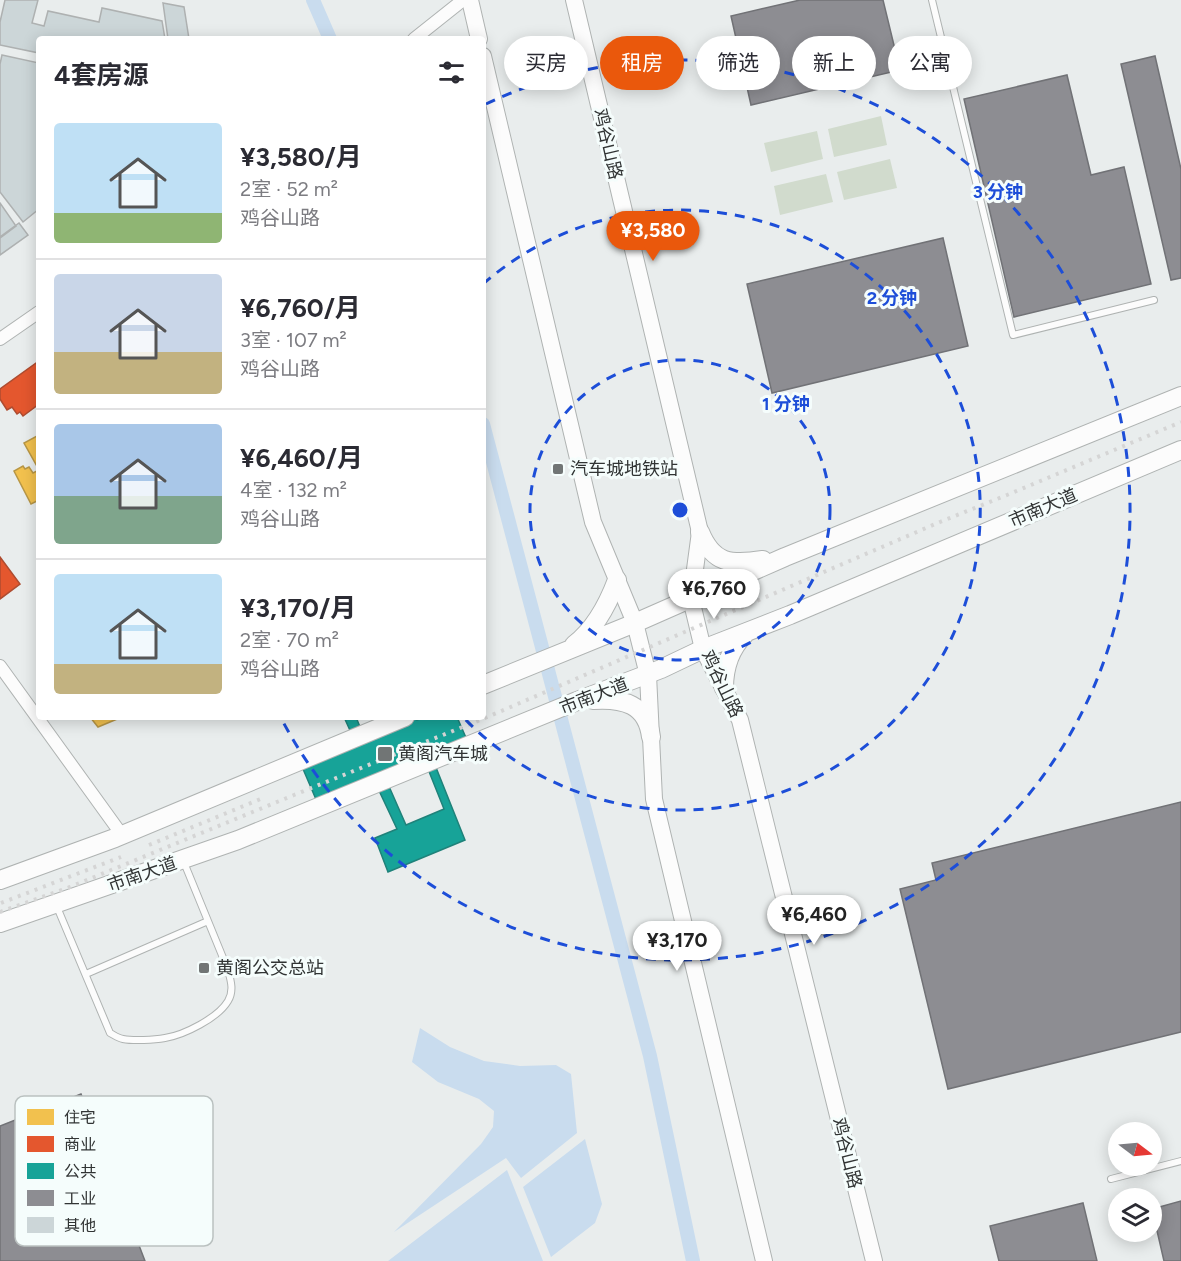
<!DOCTYPE html>
<html lang="zh">
<head>
<meta charset="utf-8">
<style>
  body { margin:0; font-family:Figtree,"Noto Sans SC",sans-serif; background:#f2f2f3; color:#2b2b33; height:100vh; display:flex; flex-direction:column; font-size:22px; white-space:nowrap }
  * { box-sizing:border-box; margin:0 }
  p { font-size:20px; color:#7c7c81 }
  .icon { flex:none; width:33px; height:33px; fill:none; stroke:currentColor; stroke-width:2; stroke-linecap:round; stroke-linejoin:round }
  .map { position:relative; flex:1; overflow:hidden }
  .drawer { position:absolute; left:36px; top:36px; width:450px; height:684px; display:flex; flex-direction:column; background:#fff; border-radius:6px; box-shadow:0 3px 15px #0003 }
  .drawer>* { flex:none }
  .hud { position:absolute; left:504px; top:36px; width:570px; height:54px; display:flex; gap:12px }
  .needle { width:39px; rotate:106deg }
  .buttons { position:absolute; left:1108px; top:1122px; display:grid; gap:12px }
  .buttons a { display:grid; place-items:center; width:54px; height:54px; border-radius:50%; background:#fff; box-shadow:0 3px 15px #0003; font-size:30px }
  .price { position:absolute; translate:-50% -51px; padding:0 14px; border-radius:21px; background:#fff; color:#222; font-size:20px; line-height:39px; filter:drop-shadow(0 2px 3px #0008) }
  .price::after { content:''; position:absolute; left:50%; top:36px; width:18px; height:14px; margin-left:-9px; background:inherit; clip-path:polygon(0 0,100% 0,50% 100%) }
  .price.on { background:#ea580c; color:#fff }
  ul { padding:0; list-style:none }
  li { display:flex; align-items:center; gap:18px; height:150px; padding:0 18px }
  li+li { border-top:2px solid #e1e1e2 }
  li span { display:grid; place-items:center; flex:none; width:168px; height:120px; border-radius:6px; color:#555 }
  li>.icon { margin-inline-start:auto }
  span .icon { width:72px; height:72px; fill:#fffc; stroke-width:1 }
  li b { font-size:26px }
  h2 { display:flex; justify-content:space-between; align-items:center; height:72px; padding:0 18px; font-size:26px }
  .pill { padding:0 21px; border-radius:27px; background:#fff; box-shadow:0 3px 15px #0003; font-size:21px; line-height:54px }
  .pill.on { background:#ea580c; color:#fff }
  .map>svg:first-child { display:block }
  .green { fill:#d1dbcd }
  .water { fill:#c9dcee }
  .homes { fill:#f2c14e; stroke:#b89746; stroke-width:1.5 }
  .shops { fill:#e4572e; stroke:#ae4c30; stroke-width:1.5 }
  .public { fill:#17a398; stroke:#1f827a; stroke-width:1.5; fill-rule:evenodd }
  .industry { fill:#8d8d92; stroke:#717276; stroke-width:1.5 }
  .lines { fill:none; stroke-linecap:round; stroke-linejoin:round }
  .canal { stroke:#c9dcee; stroke-width:14 }
  .building { fill:#ccd6d8; stroke:#aeb1b1; stroke-width:1.5 }
  .lane-casing { stroke:#afb3b2; stroke-width:8 }
  .street-casing { stroke:#afb3b2; stroke-width:14 }
  .secondary-casing { stroke:#afb3b2; stroke-width:18 }
  .primary-casing { stroke:#afb3b2; stroke-width:20 }
  .lane { stroke:#fcfcfc; stroke-width:6 }
  .street { stroke:#fcfcfc; stroke-width:12 }
  .secondary { stroke:#fcfcfc; stroke-width:16 }
  .primary { stroke:#fcfcfc; stroke-width:18 }
  .rail { stroke:#d5d5d5; stroke-width:4; stroke-dasharray:3 6; stroke-linecap:butt }
  .ring { fill:none; stroke:#1d4ed8; stroke-width:3; stroke-dasharray:10 8 }
  .poi-dot { fill:#717575; stroke:#f5fdfc; stroke-width:2 }
  .labels { text-anchor:middle; dominant-baseline:central; stroke-width:6; stroke-linejoin:round; paint-order:stroke }
  .street-label { font-size:18px; fill:#313434; stroke:#f5fdfc }
  .poi-label { font-size:18px; fill:#313434; stroke:#f5fdfc; text-anchor:start }
  .key { fill:#f5fdfc; stroke:#bac1c0; stroke-width:1.5 }
  .key-label { font-size:16px; fill:#313434 }
  .centre { fill:#1d4ed8; stroke:#f5fdfc; stroke-width:3 }
  .ring-label { font-size:18px; text-anchor:middle; font-weight:bold; fill:#1d4ed8; stroke:#f5fdfc; stroke-width:6; stroke-linejoin:round; paint-order:stroke }
</style>
</head>
<body>
<div class="map">
<svg width="1181" height="1261" viewBox="0 0 1181 1261">
  <rect width="100%" height="100%" fill="#e9eded"/>
  <path class="green" d="M881,116L887,145L834,157L828,129Z
    M817,131L823,159L771,172L764,143Z
    M890,159L897,188L844,200L837,172Z
    M826,174L833,202L780,215L774,186Z"/>
  <path class="water" d="M420,1028L450,1047L484,1061L520,1066L556,1065L571,1074L577,1133L521,1178L506,1158L394,1232L481,1144L493,1127L494,1111L479,1099L438,1082L412,1062Z
    M585,1139L602,1204L595,1223L551,1257L523,1187Z
    M507,1170L543,1261H388Z"/>
  <path class="homes" d="M37,436L39,440V500L31,504L14,471L23,466L25,469L29,467L33,473L39,470L24,443Z
    M90,717H122L98,727Z"/>
  <path class="shops" d="M39,361V404L23,416L20,412L17,414L12,407L7,410L0,399V389Z
    M0,557L20,584L0,599Z"/>
  <path class="public" d="M344,717H356L366,742L407,717H416L417,720L425,717H457L467,740L431,755L465,840L388,872L375,838L397,829L374,780L318,804L303,769L357,746ZM424,759L444,809L406,825L384,775Z"/>
  <path class="industry" d="M800,0H883L900,70L751,105L731,16Z
    M1155,56L1181,169V278L1171,280L1121,64Z
    M1067,75L1091,175L1124,167L1151,284L1014,317L964,99Z
    M943,238L968,346L772,393L747,284Z
    M1181,802V1032L948,1089L900,889L936,880L932,863Z
    M81,1094L145,1261H0V1126Z
    M1181,1201V1261H1164L1152,1209Z
    M1083,1203L1097,1261H999L990,1226Z"/>
  <g class="lines">
    <path class="canal" d="M313,0L330,39
      M483,424L650,1056L693,1261"/>
  </g>
  <path class="building" d="M5,0H38L32,23L44,26L48,11L99,22L102,8L162,21L165,39H39V53L0,45V22Z
    M163,3L184,7L189,39H168Z
    M2,55L39,63V209L23,222L0,192V64Z
    M0,203L16,226L0,238Z
    M19,223L28,235L0,255V237Z"/>
  <g class="lines">
    <g class="lane-casing">
      <path id="lane" d="M932,0L1013,335L1154,300
        M57,907L110,1033C114,1035 118,1038 123,1039C133,1041 154,1040 165,1038C184,1035 218,1018 228,1001C234,991 231,981 228,970L183,860
        M86,974L208,921
        M1111,1179L1181,1161"/>
    </g>
    <g class="street-casing">
      <path id="street" d="M414,39L463,0
        M0,339L39,312
        M0,666L122,835"/>
    </g>
    <g class="secondary-casing">
      <path id="secondary" d="M470,0L479,39
        M574,0L700,532L691,599L703,649L740,720L874,1261
        M483,56L593,522L635,623L648,675L654,799L764,1261"/>
    </g>
    <g class="primary-casing">
      <path id="primary" d="M700,532C713,564 731,565 763,560
        M574,645C595,629 608,604 617,580
        M483,685L635,623L785,557L1181,396
        M724,688C724,666 730,649 745,634
        M593,700C623,698 647,704 651,737
        M0,880L115,838L405,717
        M0,923L238,840L577,701L661,669L703,649L790,615L1181,450"/>
    </g>
    <use href="#lane" class="lane"/>
    <use href="#street" class="street"/>
    <use href="#secondary" class="secondary"/>
    <use href="#primary" class="primary"/>
    <path class="rail" d="M149,845L263,798
      M1,903L121,857
      M0,912L70,887L294,795L485,718L940,522L1007,495L1181,422"/>
  </g>
  <g class="ring">
    <circle cx="680" cy="510" r="150"/>
    <path d="M483 284A300 300 0 1 1 464 718"/>
    <path d="M486 104A450 450 0 1 1 281 718"/>
  </g>
  <g class="poi-dot">
    <rect x="552" y="463" width="12" height="12" rx="3"/>
    <rect x="377" y="746" width="16" height="16" rx="3"/>
    <rect x="198" y="962" width="12" height="12" rx="3"/>
  </g>
  <g class="labels">
    <g class="street-label">
      <text transform="translate(608 144) rotate(77)">鸡谷山路</text>
      <text transform="translate(1043 508) rotate(-23)">市南大道</text>
      <text transform="translate(722 684) rotate(64)">鸡谷山路</text>
      <text transform="translate(594 696) rotate(-21)">市南大道</text>
      <text transform="translate(142 874) rotate(-19)">市南大道</text>
      <text transform="translate(847 1153) rotate(76)">鸡谷山路</text>
    </g>
    <g class="poi-label">
      <text x="570" y="469">汽车城地铁站</text>
      <text x="398" y="754">黄阁汽车城</text>
      <text x="216" y="968">黄阁公交总站</text>
    </g>
  </g>
  <rect x="15" y="1096" width="198" height="150" rx="9" class="key"/>
  <rect x="27" y="1109" width="27" height="16" fill="#f2c14e"/>
  <rect x="27" y="1136" width="27" height="16" fill="#e4572e"/>
  <rect x="27" y="1163" width="27" height="16" fill="#17a398"/>
  <rect x="27" y="1190" width="27" height="16" fill="#8d8d92"/>
  <rect x="27" y="1217" width="27" height="16" fill="#ccd6d8"/>
  <g class="key-label">
    <text x="64" y="1123">住宅</text>
    <text x="64" y="1150">商业</text>
    <text x="64" y="1177">公共</text>
    <text x="64" y="1204">工业</text>
    <text x="64" y="1231">其他</text>
  </g>
  <circle cx="680" cy="510" r="9" class="centre"/>
  <g class="ring-label">
    <text x="998" y="198">3 分钟</text>
    <text x="892" y="304">2 分钟</text>
    <text x="786" y="410">1 分钟</text>
  </g>
</svg>
<div class="buttons">
<a><svg class="needle" viewBox="-14 -14 28 28"><path d="M0-13l5 13h-10z" fill="#e53935"/><path d="M0 13l5-13h-10z" fill="#7c7c81"/></svg></a>
<a><svg class="icon" aria-label="layers" viewBox="0 0 24 24"><path d="M12 4l9 5-9 5-9-5zM3 14l9 5 9-5"/></svg></a>
</div>
<b class="price on" style="left:653px;top:262px">¥3,580</b>
<b class="price" style="left:714px;top:620px">¥6,760</b>
<b class="price" style="left:814px;top:946px">¥6,460</b>
<b class="price" style="left:677px;top:972px">¥3,170</b>
<div class="hud">
<a class="pill">买房</a>
<a class="pill on">租房</a>
<a class="pill">筛选</a>
<a class="pill">新上</a>
<a class="pill">公寓</a>
</div>
<section class="drawer">
<h2>4套房源<svg class="icon" aria-label="filters" viewBox="0 0 24 24"><path d="M4 7h16M4 17h16"/><circle cx="9" cy="7" r="2"/><circle cx="15" cy="17" r="2"/></svg></h2>
<ul>
<li><span style="background:linear-gradient(#bfe0f5 75%,#8fb573 0)"><svg class="icon" aria-label="home" viewBox="0 0 24 24"><path d="M3 11l9-7 9 7M6 9v11h12V9"/></svg></span><div><b>¥3,580/月</b><p>2室 · 52 m²</p><p>鸡谷山路</p></div></li>
<li><span style="background:linear-gradient(#c9d6e8 65%,#c2b280 0)"><svg class="icon" aria-label="home" viewBox="0 0 24 24"><path d="M3 11l9-7 9 7M6 9v11h12V9"/></svg></span><div><b>¥6,760/月</b><p>3室 · 107 m²</p><p>鸡谷山路</p></div></li>
<li><span style="background:linear-gradient(#a9c7e8 60%,#7fa58c 0)"><svg class="icon" aria-label="home" viewBox="0 0 24 24"><path d="M3 11l9-7 9 7M6 9v11h12V9"/></svg></span><div><b>¥6,460/月</b><p>4室 · 132 m²</p><p>鸡谷山路</p></div></li>
<li><span style="background:linear-gradient(#bfe0f5 75%,#c2b280 0)"><svg class="icon" aria-label="home" viewBox="0 0 24 24"><path d="M3 11l9-7 9 7M6 9v11h12V9"/></svg></span><div><b>¥3,170/月</b><p>2室 · 70 m²</p><p>鸡谷山路</p></div></li>
</ul>
</section>
</div>
</body>
</html>
